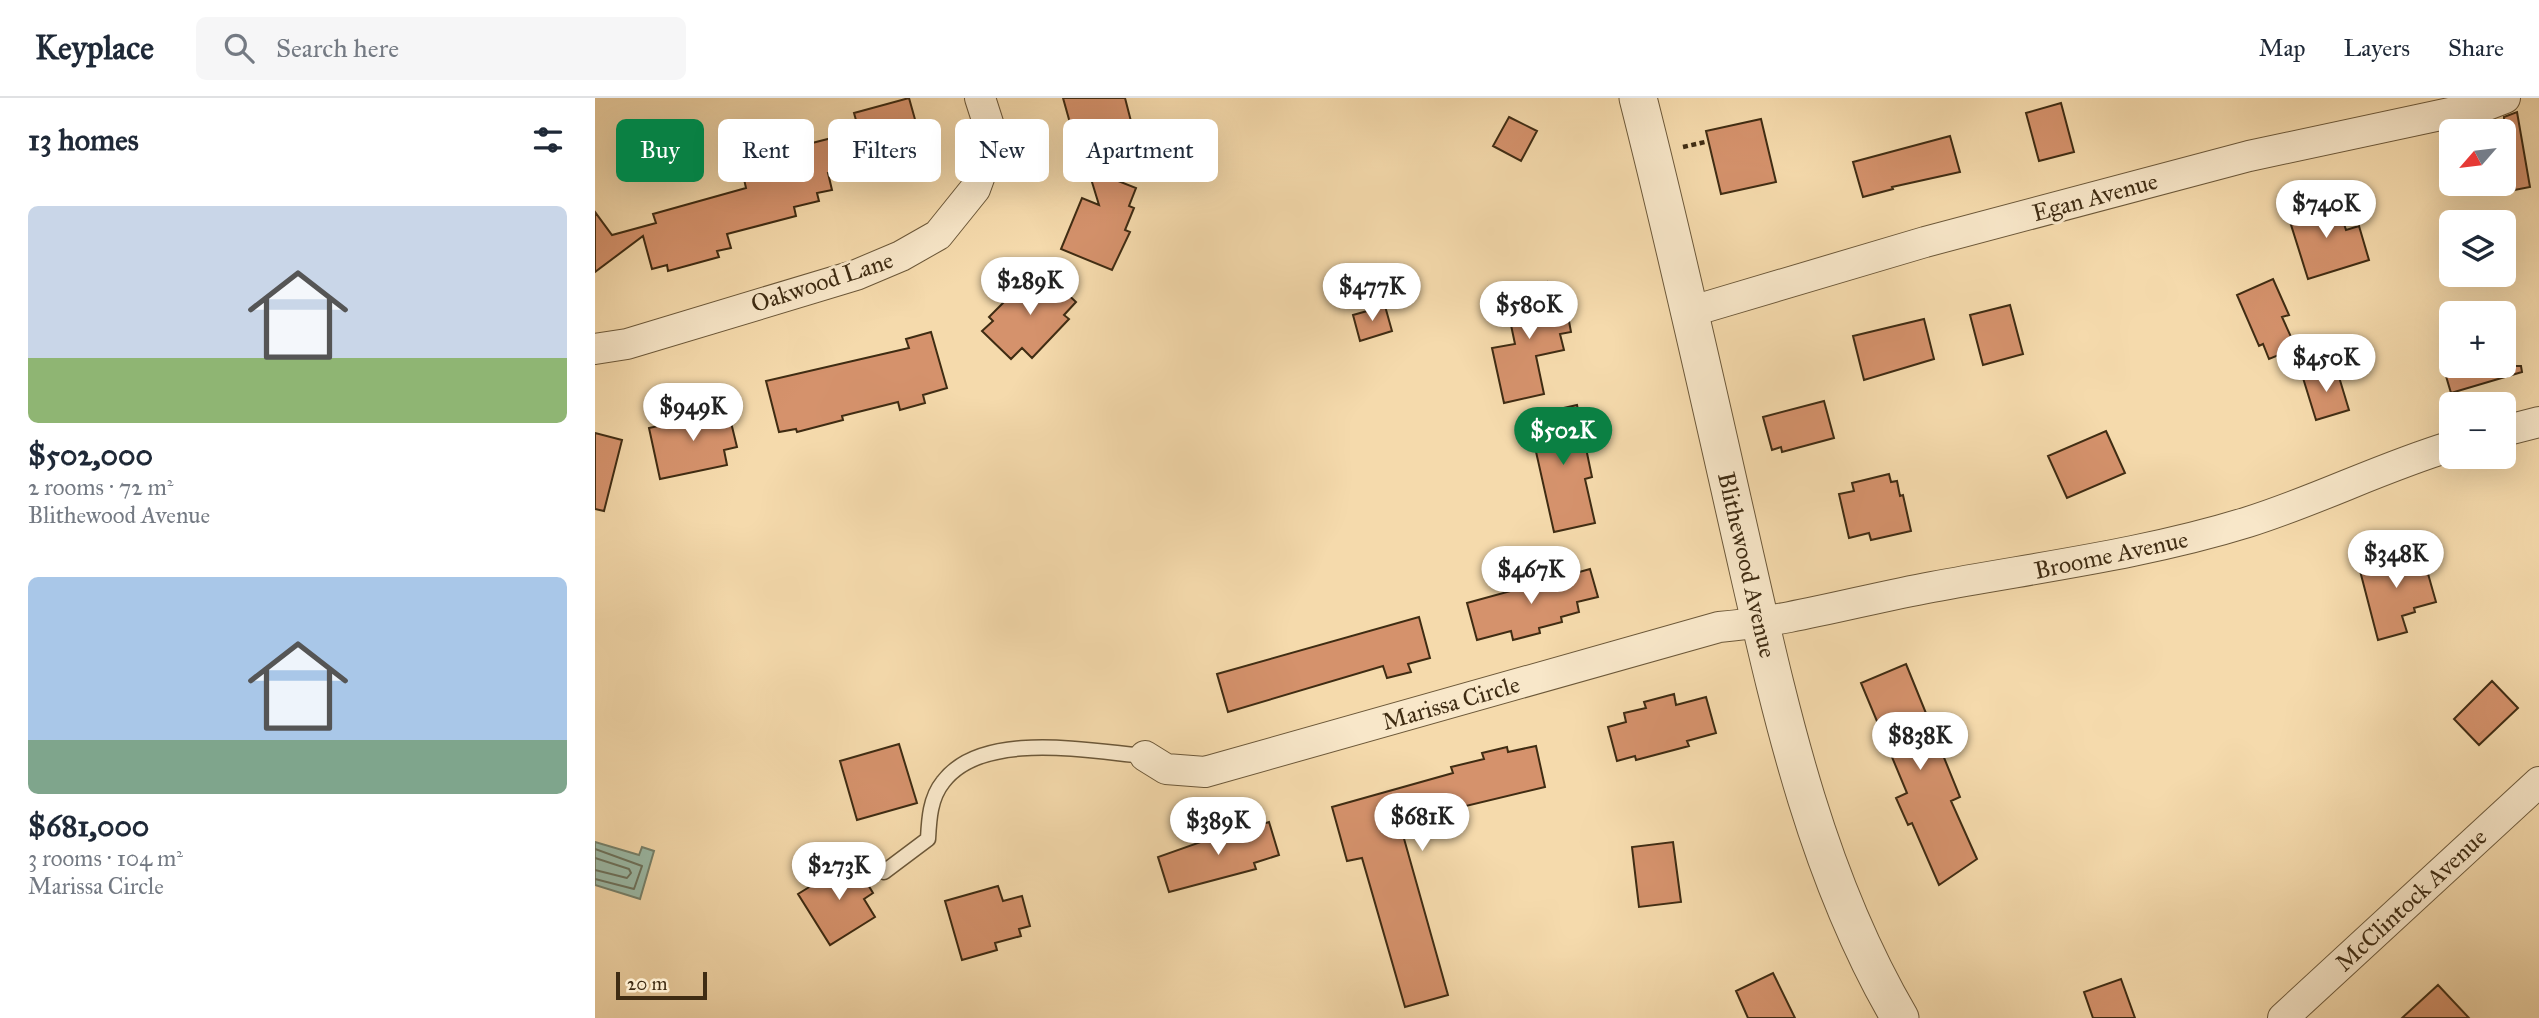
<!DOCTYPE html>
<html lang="en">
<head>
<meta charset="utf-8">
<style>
  body { margin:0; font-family:"IM FELL Great Primer",serif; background:#f6f6f7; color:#1f2937; height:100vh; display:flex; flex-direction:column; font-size:26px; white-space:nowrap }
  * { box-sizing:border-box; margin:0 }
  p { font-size:23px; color:#747a83 }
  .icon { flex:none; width:38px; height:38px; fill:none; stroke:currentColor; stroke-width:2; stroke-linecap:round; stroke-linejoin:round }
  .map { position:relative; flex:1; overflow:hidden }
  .panel { display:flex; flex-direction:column; background:#fff; width:595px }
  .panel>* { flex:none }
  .banner { position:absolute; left:21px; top:21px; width:665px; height:63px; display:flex; gap:14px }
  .needle { width:46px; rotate:242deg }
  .tools { position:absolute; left:1844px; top:21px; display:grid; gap:14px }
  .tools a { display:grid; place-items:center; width:77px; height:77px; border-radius:10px; background:#fff; box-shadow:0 7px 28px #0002; font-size:35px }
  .scale { position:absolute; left:21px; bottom:18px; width:91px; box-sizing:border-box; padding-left:7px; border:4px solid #3f2c13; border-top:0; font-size:19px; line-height:24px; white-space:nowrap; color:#3f2c13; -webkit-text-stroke:5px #f8e7c9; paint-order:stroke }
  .price { position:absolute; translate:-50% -60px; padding:0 16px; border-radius:24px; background:#fff; color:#222; font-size:23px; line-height:46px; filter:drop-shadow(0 2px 4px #0008) }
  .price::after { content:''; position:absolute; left:50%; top:42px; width:21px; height:16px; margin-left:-10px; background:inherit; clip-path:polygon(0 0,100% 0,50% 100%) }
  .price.on { background:#0b8043; color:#fff }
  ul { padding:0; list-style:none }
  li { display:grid; align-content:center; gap:14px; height:371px; padding:0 28px }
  li span { display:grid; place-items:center; height:217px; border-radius:10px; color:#555 }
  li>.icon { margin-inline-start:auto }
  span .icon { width:126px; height:126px; fill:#fffc; stroke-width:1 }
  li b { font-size:30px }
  h2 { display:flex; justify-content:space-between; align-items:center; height:84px; padding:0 28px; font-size:30px }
  .chip { padding:0 24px; border-radius:10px; background:#fff; box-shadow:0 7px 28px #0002; font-size:24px; line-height:63px }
  .chip.on { background:#0b8043; color:#fff }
  header { display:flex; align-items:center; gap:42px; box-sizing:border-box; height:98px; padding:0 35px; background:#fff; border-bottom:2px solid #e0e1e3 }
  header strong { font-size:33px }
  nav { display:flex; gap:38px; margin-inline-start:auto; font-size:24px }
  .search { width:490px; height:63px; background:#f6f6f7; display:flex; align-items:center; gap:18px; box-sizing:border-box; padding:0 24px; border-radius:10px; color:#747a83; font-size:26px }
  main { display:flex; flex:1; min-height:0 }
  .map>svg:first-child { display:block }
  .water { fill:#9cbba8; stroke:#77826c; stroke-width:2 }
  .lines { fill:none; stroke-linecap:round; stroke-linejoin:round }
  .shore { stroke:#6e745e; stroke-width:2 }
  .building { fill:#d5926c; stroke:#3f2c13; stroke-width:2 }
  .service-casing { stroke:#6c5839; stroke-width:17 }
  .minor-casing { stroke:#6c5839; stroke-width:32 }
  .tertiary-casing { stroke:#6c5839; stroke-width:39 }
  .path { stroke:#3f2c13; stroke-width:4.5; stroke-dasharray:5 3.5; stroke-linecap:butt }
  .service { stroke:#f8e7c9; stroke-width:14 }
  .minor { stroke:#f8e7c9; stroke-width:30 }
  .tertiary { stroke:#f8e7c9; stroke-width:37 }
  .labels { text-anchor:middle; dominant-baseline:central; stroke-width:6; stroke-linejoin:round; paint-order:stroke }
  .street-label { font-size:24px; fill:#3f2c13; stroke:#f8e7c9 }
</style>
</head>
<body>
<header>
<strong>Keyplace</strong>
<div class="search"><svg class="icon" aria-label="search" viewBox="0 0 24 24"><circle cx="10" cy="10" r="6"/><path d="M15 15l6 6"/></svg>Search here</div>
<nav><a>Map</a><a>Layers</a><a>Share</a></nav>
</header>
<main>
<section class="panel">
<h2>13 homes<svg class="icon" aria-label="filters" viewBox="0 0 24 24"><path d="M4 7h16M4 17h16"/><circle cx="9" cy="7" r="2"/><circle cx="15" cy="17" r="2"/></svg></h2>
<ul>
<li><span style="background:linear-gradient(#c9d6e8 70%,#8fb573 0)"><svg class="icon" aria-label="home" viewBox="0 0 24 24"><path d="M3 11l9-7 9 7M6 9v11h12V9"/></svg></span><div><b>$502,000</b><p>2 rooms · 72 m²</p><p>Blithewood Avenue</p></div></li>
<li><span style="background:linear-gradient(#a9c7e8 75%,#7fa58c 0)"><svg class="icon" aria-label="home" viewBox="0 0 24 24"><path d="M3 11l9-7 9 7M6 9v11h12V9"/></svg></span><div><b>$681,000</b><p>3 rooms · 104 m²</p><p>Marissa Circle</p></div></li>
</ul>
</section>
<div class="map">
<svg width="1944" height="920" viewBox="0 0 1944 920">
  <rect width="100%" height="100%" fill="#f5daac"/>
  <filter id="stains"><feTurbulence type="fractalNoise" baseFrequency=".00286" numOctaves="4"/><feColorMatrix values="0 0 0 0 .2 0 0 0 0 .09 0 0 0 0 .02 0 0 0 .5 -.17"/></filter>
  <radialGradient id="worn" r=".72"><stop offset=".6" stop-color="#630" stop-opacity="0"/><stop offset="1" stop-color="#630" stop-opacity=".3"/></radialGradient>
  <path class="water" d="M0,744L44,757L47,749L59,753L45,801L0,787Z"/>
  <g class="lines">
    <path class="shore" d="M0,751L47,768L39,791L0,781
      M0,760L34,771L36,775L32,780L0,772"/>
  </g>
  <path class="building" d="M314,0L328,50L233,75L237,92L222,95L224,103L199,109L201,118L132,136L136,150L122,153L124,159L73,173L72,167L57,171L48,138L0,174V114L17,137L61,125L58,116L151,90L147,72L185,62L182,54L264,33L259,15Z
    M468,0H530L538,31L486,46L482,31L477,32Z
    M1466,5L1479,54L1444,63L1431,15Z
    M1922,14L1935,89L1909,94V19Z
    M914,19L942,33L926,63L898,48Z
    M1166,21L1181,84L1126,96L1111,33Z
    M1355,38L1365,74L1297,89L1298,91L1268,99L1258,64Z
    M493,71L541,90L534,108L539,110L530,132L535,134L517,172L466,151L487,100L504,107Z
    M1727,103L1730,114L1744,110L1751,132L1764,128L1774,162L1713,181L1692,114Z
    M447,172L481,204L469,217L474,221L437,260L427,250L416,261L387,233L398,223L394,219L431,182L434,185Z
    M1678,181L1694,217L1687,219L1701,250L1674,261L1668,246L1664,248L1642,197Z
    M952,184L958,210L971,207L976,234L965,236L969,252L941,258L949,296L909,305L897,250L920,246L909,194Z
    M1415,207L1428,256L1388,267L1375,217Z
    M790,208L797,233L765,243L758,217Z
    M1329,221L1339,261L1269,282L1258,238Z
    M336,234L352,290L328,297L330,305L305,312L303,304L247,318L248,322L202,334L201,331L184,334L171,283L314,250L311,241Z
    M1848,268H1926L1927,274L1856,295Z
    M1741,269L1754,312L1721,322L1708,280Z
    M1229,303L1239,340L1187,354L1186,349L1177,352L1168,319Z
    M982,307L997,379L990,381L1000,425L959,434L933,318Z
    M132,308L142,349L129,352L132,367L65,381L54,330L68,327V323Z
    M1511,333L1530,375L1472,400L1453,358Z
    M0,335L27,342L9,413L0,411Z
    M1294,376L1296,384L1302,383L1305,398L1308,397L1316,433L1276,442L1274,435L1254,440L1244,396L1259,393L1257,385Z
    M1826,451L1841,504L1819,510L1820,514L1807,518L1812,534L1783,542L1763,465Z
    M995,471L1003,499L982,504L984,514L966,519L967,524L944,530L945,535L918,542L916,533L882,542L872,505Z
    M824,519L835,560L813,566L816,574L792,580L788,568L633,614L622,576Z
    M1311,566L1365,699L1356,703L1382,761L1344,787L1317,725L1313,727L1301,700L1312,695L1266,585Z
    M1897,583L1923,610L1884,647L1859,621Z
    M1079,596L1081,607L1111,599L1121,635L1092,643L1094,648L1041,662L1040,658L1022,663L1013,629L1031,624L1029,615L1051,610L1049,604Z
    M304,646L322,705L262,722L245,663Z
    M941,648L950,689L825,719L826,724L806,730L853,897L810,909L767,760L752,763L737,709L858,675L856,669L889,661L887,655L912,649L913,654Z
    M674,724L684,757L659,765L661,771L574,794L563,759L648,729L649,732Z
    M1078,744L1086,804L1044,809L1037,749Z
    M258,762L278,795L269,801L280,819L235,847L203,796Z
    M403,788L408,803L427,798L435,828L424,831L426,838L400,845L402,852L367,862L350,803Z
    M1178,875L1200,920H1153L1141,893Z
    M1526,881L1540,920H1498L1489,894Z
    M1843,887L1874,920H1807Z"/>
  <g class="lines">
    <g class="service-casing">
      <path id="service" d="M289,774L333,741C334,722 335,700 348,684C387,632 493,653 550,658"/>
    </g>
    <g class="minor-casing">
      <path id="minor" d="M1094,214L1330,144L1654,58L1892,7L1910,0
        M0,251L32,246L261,177L306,158L343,137L380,91L392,58L395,31L385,0
        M1909,333L1944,324
        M550,658L571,671L610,674L1124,529C1196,523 1266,502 1337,489C1444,469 1550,456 1653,424C1723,402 1787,369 1857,348
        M1688,920L1944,684"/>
    </g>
    <g class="tertiary-casing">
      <path id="tertiary" d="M1043,0C1081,149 1114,299 1148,449C1185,611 1220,775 1305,920"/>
    </g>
    <path class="path" d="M1088,49L1110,44"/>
    <use href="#service" class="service"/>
    <use href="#minor" class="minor"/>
    <use href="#tertiary" class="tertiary"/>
  </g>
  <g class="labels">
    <g class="street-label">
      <text transform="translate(1500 99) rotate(-15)">Egan Avenue</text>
      <text transform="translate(227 184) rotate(-18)">Oakwood Lane</text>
      <text transform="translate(1516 457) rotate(-12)">Broome Avenue</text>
      <text transform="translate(1152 467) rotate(77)">Blithewood Avenue</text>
      <text transform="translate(856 605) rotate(-16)">Marissa Circle</text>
      <text transform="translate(1816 802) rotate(-43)">McClintock Avenue</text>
    </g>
  </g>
  <rect width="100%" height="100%" filter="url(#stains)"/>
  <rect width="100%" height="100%" fill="url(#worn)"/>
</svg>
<div class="tools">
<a><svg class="needle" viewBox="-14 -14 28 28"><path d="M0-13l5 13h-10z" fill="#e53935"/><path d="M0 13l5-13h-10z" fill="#747a83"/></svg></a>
<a><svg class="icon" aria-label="layers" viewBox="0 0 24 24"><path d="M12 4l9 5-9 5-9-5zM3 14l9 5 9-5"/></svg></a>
<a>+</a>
<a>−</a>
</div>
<div class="scale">20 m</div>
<b class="price" style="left:1731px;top:142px">$740K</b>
<b class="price" style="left:435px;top:219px">$289K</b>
<b class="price" style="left:777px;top:225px">$477K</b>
<b class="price" style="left:934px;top:243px">$580K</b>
<b class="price" style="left:1731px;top:296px">$450K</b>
<b class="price" style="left:98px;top:345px">$949K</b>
<b class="price on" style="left:968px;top:369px">$502K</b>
<b class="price" style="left:1801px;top:492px">$348K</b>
<b class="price" style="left:936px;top:508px">$467K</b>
<b class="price" style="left:1325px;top:674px">$838K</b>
<b class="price" style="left:827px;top:755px">$681K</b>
<b class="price" style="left:623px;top:759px">$389K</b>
<b class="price" style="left:244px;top:804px">$273K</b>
<div class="banner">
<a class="chip on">Buy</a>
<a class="chip">Rent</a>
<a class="chip">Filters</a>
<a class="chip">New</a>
<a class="chip">Apartment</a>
</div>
</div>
</main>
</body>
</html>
